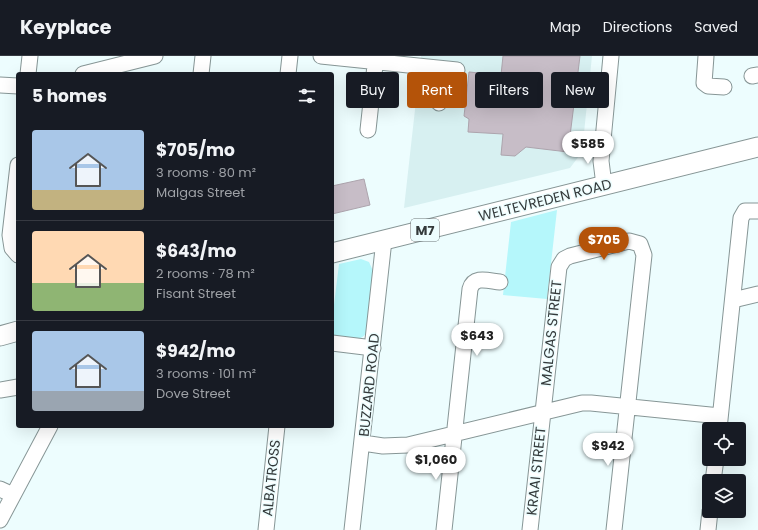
<!DOCTYPE html>
<html lang="en">
<head>
<meta charset="utf-8">
<style>
  body { margin:0; font-family:Poppins,sans-serif; background:#20242c; color:#f1f3f6; height:100vh; display:flex; flex-direction:column; font-size:15px; white-space:nowrap }
  * { box-sizing:border-box; margin:0 }
  p { font-size:13px; color:#9ea1a6 }
  .icon { flex:none; width:22px; height:22px; fill:none; stroke:currentColor; stroke-width:2; stroke-linecap:round; stroke-linejoin:round }
  .map { position:relative; flex:1; overflow:hidden }
  .drawer { position:absolute; left:16px; top:16px; width:318px; height:356px; display:flex; flex-direction:column; background:#171b24; border-radius:4px; box-shadow:0 4px 16px #0002 }
  .drawer>* { flex:none }
  .guide { position:absolute; left:346px; top:16px; width:352px; height:36px; display:flex; gap:8px }
  .tools { position:absolute; left:702px; top:366px; display:grid; gap:8px }
  .tools a { display:grid; place-items:center; width:44px; height:44px; border-radius:4px; background:#171b24; box-shadow:0 4px 16px #0002; font-size:20px }
  .price { position:absolute; translate:-50% -34px; padding:0 9px; border-radius:14px; background:#fff; color:#222; font-size:13px; line-height:26px; filter:drop-shadow(0 1px 2px #0008) }
  .price::after { content:''; position:absolute; left:50%; top:24px; width:12px; height:9px; margin-left:-6px; background:inherit; clip-path:polygon(0 0,100% 0,50% 100%) }
  .price.on { background:#b45309; color:#fff }
  ul { padding:0; list-style:none }
  li { display:flex; align-items:center; gap:12px; height:100px; padding:0 16px }
  li+li { border-top:1px solid #363941 }
  li span { display:grid; place-items:center; flex:none; width:112px; height:80px; border-radius:4px; color:#555 }
  li>.icon { margin-inline-start:auto }
  span .icon { width:48px; height:48px; fill:#fffc; stroke-width:1 }
  li b { font-size:17px }
  h2 { display:flex; justify-content:space-between; align-items:center; height:48px; padding:0 16px; font-size:17px }
  .chip { padding:0 14px; border-radius:4px; background:#171b24; box-shadow:0 4px 16px #0002; font-size:14px; line-height:36px }
  .chip.on { background:#b45309; color:#fff }
  header { display:flex; align-items:center; gap:24px; box-sizing:border-box; height:56px; padding:0 20px; background:#171b24; border-bottom:1px solid #363941 }
  header strong { font-size:19px }
  nav { display:flex; gap:22px; margin-inline-start:auto; font-size:14px }
  .map>svg:first-child { display:block }
  .built { fill:#d7f0f1 }
  .green { fill:#b5f7fb }
  .building { fill:#c7bdc7; stroke:#ada4ad }
  .lines { fill:none; stroke-linecap:round; stroke-linejoin:round }
  .minor-casing { stroke:#879696; stroke-width:17 }
  .major-casing { stroke:#879696; stroke-width:21 }
  .minor { stroke:#fff; stroke-width:15 }
  .major { stroke:#fff; stroke-width:19 }
  .labels { text-anchor:middle; dominant-baseline:central; stroke-width:3; stroke-linejoin:round; paint-order:stroke }
  .shield { fill:#edfdfe; stroke:#6c7476; stroke-width:1 }
  .shield-label { font-size:13px; font-weight:bold; fill:#343a3b }
  .street-label { font-size:14px; fill:#343a3b; stroke:#edfdfe }
</style>
</head>
<body>
<header>
<strong>Keyplace</strong>
<nav><a>Map</a><a>Directions</a><a>Saved</a></nav>
</header>
<div class="map">
<svg width="758" height="474" viewBox="0 0 758 474">
  <rect width="100%" height="100%" fill="#edfdfe"/>
  <path class="built" d="M421,0H592L582,96L570,112L404,152Z"/>
  <path class="green" d="M557,154L547,243L503,239L511,166Z
    M361,203L369,206L373,215L366,277C360,288 343,282 332,281V265L339,208Z"/>
  <path class="building" d="M503,0H580L568,96L526,91L515,100L501,99L503,78L468,76L469,63L464,60L469,16L501,19Z
    M364,123L370,149L332,158V130Z"/>
  <g class="lines">
    <g class="minor-casing">
      <path id="minor" d="M321,0L457,14
        M706,0L704,27L708,30L724,31
        M28,18L30,0
        M83,18L155,0
        M201,18L203,0
        M288,18L290,0
        M752,20L758,19
        M0,29L18,30
        M439,47L442,13
        M368,74L376,0
        M18,109L10,179L12,192L18,199
        M604,129L601,105L611,0
        M733,244L758,238
        M332,287L373,292
        M0,334L18,331
        M719,373L741,162L745,155H758
        M363,387L383,390L408,389L582,347H591L720,360
        M713,425L716,403
        M0,433L13,439
        M0,464L50,370
        M266,474L277,370
        M352,474L384,184
        M444,474L470,233C474,219 489,225 500,226
        M530,474L559,211L564,203L570,200L629,185L640,188L644,199L614,474
        M708,474L710,455"/>
    </g>
    <g class="major-casing">
      <path id="major" d="M332,197L758,91
        M0,280L18,275"/>
    </g>
    <use href="#minor" class="minor"/>
    <use href="#major" class="major"/>
  </g>
  <g class="labels">
    <rect class="shield" x="411" y="163" width="28" height="22" rx="3"/>
    <g class="shield-label">
      <text x="425" y="174">M7</text>
    </g>
    <g class="street-label">
      <text transform="translate(545 144) rotate(-14)">WELTEVREDEN ROAD</text>
      <text transform="translate(551 277) rotate(-84)">MALGAS STREET</text>
      <text transform="translate(369 329) rotate(-84)">BUZZARD ROAD</text>
      <text transform="translate(536 415) rotate(-84)">KRAAI STREET</text>
      <text transform="translate(271 422) rotate(-84)">ALBATROSS</text>
    </g>
  </g>
</svg>
<div class="tools">
<a><svg class="icon" aria-label="locate" viewBox="0 0 24 24"><circle cx="12" cy="12" r="6"/><path d="M12 2v4M12 18v4M2 12h4M18 12h4"/></svg></a>
<a><svg class="icon" aria-label="layers" viewBox="0 0 24 24"><path d="M12 4l9 5-9 5-9-5zM3 14l9 5 9-5"/></svg></a>
</div>
<b class="price" style="left:588px;top:109px">$585</b>
<b class="price on" style="left:604px;top:205px">$705</b>
<b class="price" style="left:477px;top:301px">$643</b>
<b class="price" style="left:608px;top:411px">$942</b>
<b class="price" style="left:436px;top:425px">$1,060</b>
<div class="guide">
<a class="chip">Buy</a>
<a class="chip on">Rent</a>
<a class="chip">Filters</a>
<a class="chip">New</a>
</div>
<section class="drawer">
<h2>5 homes<svg class="icon" aria-label="filters" viewBox="0 0 24 24"><path d="M4 7h16M4 17h16"/><circle cx="9" cy="7" r="2"/><circle cx="15" cy="17" r="2"/></svg></h2>
<ul>
<li><span style="background:linear-gradient(#a9c7e8 75%,#c2b280 0)"><svg class="icon" aria-label="home" viewBox="0 0 24 24"><path d="M3 11l9-7 9 7M6 9v11h12V9"/></svg></span><div><b>$705/mo</b><p>3 rooms · 80 m²</p><p>Malgas Street</p></div></li>
<li><span style="background:linear-gradient(#ffd9b3 65%,#8fb573 0)"><svg class="icon" aria-label="home" viewBox="0 0 24 24"><path d="M3 11l9-7 9 7M6 9v11h12V9"/></svg></span><div><b>$643/mo</b><p>2 rooms · 78 m²</p><p>Fisant Street</p></div></li>
<li><span style="background:linear-gradient(#a9c7e8 75%,#9aa5b1 0)"><svg class="icon" aria-label="home" viewBox="0 0 24 24"><path d="M3 11l9-7 9 7M6 9v11h12V9"/></svg></span><div><b>$942/mo</b><p>3 rooms · 101 m²</p><p>Dove Street</p></div></li>
</ul>
</section>
</div>
</body>
</html>
